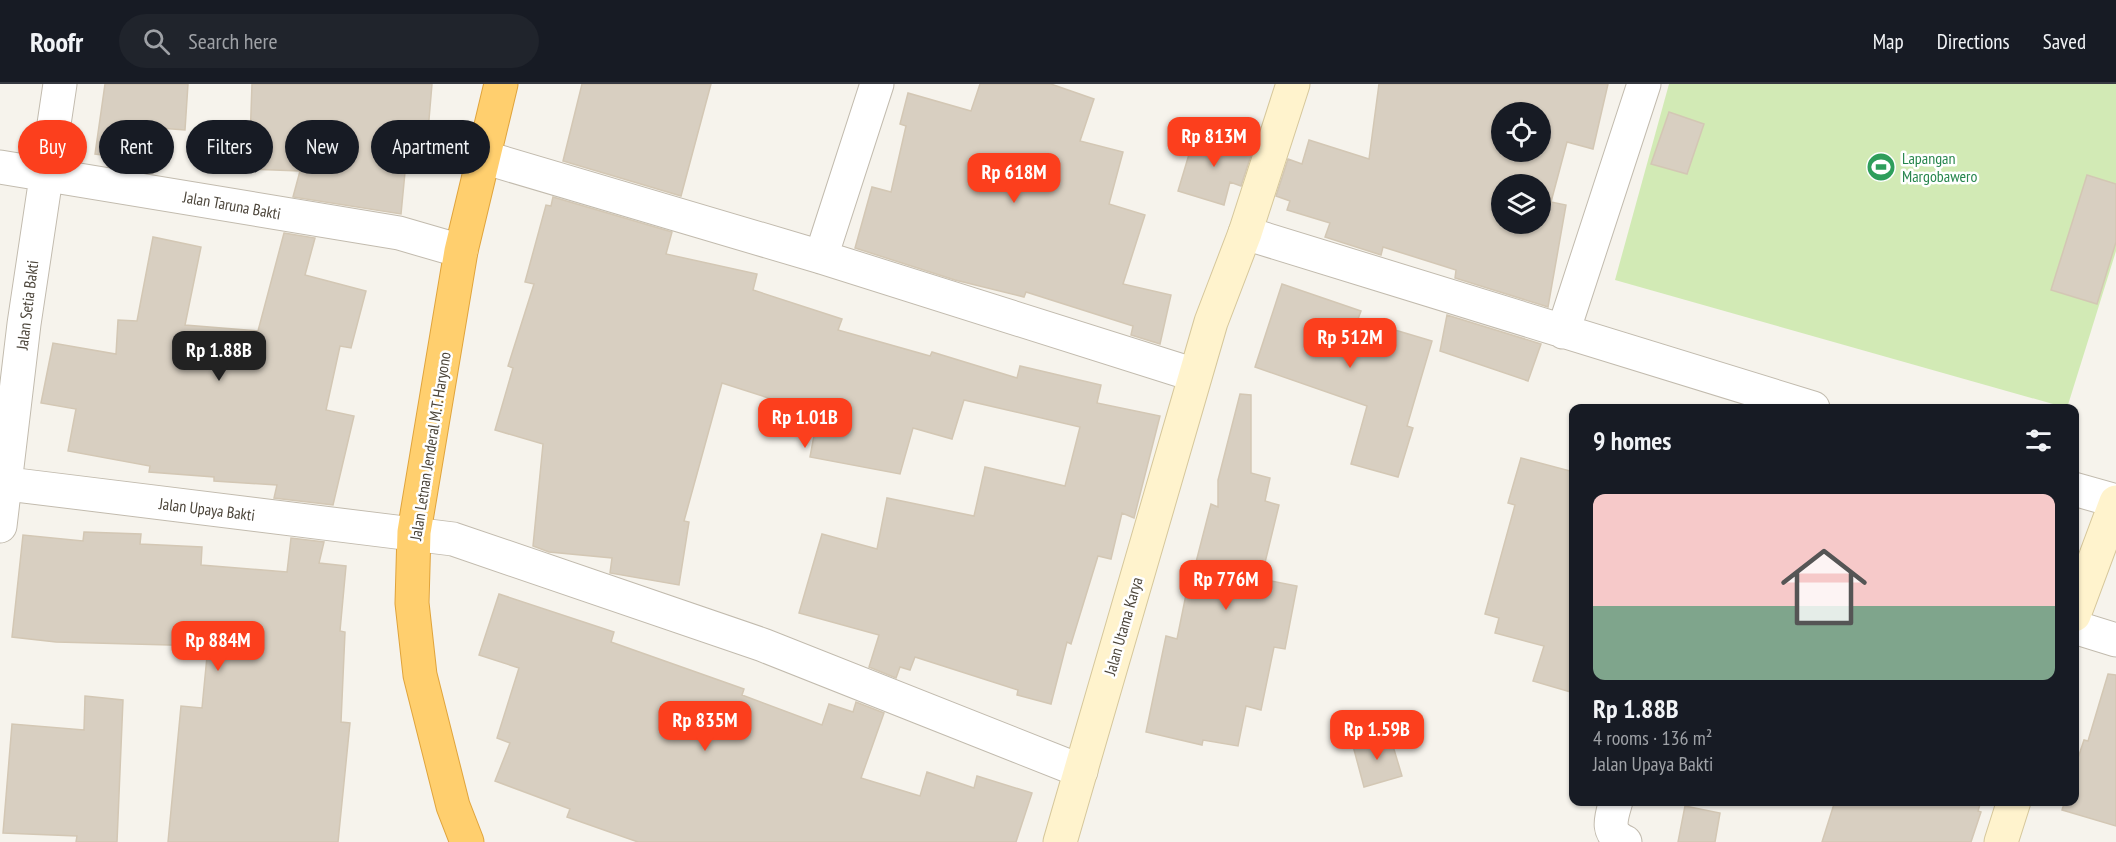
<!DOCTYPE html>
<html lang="en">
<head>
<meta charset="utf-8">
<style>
  body { margin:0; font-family:"PT Sans Narrow",sans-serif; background:#20242c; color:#f1f3f6; height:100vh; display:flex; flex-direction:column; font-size:22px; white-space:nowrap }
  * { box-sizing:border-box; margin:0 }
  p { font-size:20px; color:#9ea1a6 }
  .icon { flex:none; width:33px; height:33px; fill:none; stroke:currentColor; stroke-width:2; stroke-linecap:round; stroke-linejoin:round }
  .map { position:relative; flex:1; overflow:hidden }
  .sheet { position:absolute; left:1569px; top:320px; width:510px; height:402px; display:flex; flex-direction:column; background:#171b24; border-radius:12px; box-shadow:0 2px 4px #0004 }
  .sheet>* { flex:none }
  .top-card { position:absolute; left:18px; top:36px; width:570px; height:54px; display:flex; gap:12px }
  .fabs { position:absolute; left:1491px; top:18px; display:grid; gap:12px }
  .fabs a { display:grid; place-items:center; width:60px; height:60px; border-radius:50%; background:#171b24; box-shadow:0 2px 4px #0004; font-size:30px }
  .price { position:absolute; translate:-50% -51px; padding:0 14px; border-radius:12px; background:#fc3f1d; color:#fff; font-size:20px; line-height:39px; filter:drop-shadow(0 2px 3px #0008) }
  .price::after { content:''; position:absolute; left:50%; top:36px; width:18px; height:14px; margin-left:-9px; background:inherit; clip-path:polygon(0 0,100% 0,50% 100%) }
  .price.on { background:#222; color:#fff }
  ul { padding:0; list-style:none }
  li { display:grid; align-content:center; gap:12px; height:318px; padding:0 24px }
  li span { display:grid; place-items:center; height:186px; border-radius:12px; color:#555 }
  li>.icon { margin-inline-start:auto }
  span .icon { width:108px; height:108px; fill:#fffc; stroke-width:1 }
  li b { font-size:26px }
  h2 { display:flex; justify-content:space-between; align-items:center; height:72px; padding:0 24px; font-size:26px }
  .pill { padding:0 21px; border-radius:27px; background:#171b24; box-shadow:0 2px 4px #0004; font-size:21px; line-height:54px }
  .pill.on { background:#fc3f1d; color:#fff }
  header { display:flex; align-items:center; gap:36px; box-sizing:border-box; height:84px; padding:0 30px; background:#171b24; border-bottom:2px solid #363941 }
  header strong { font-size:28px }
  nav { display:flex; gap:33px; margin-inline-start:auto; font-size:21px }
  .search { width:420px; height:54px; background:#20242c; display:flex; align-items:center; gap:15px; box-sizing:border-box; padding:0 21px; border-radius:33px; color:#9ea1a6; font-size:22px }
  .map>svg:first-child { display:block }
  .green { fill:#d2eab5 }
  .building { fill:#d8cfc1; stroke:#d3c7b4; stroke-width:1.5; fill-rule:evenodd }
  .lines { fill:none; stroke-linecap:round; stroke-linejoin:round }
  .street-casing { stroke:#c2bbae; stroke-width:35 }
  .secondary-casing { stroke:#d6c79b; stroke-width:35 }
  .highway-casing { stroke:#e0a43c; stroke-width:35 }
  .street { stroke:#fff; stroke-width:33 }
  .secondary { stroke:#fff3cd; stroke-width:33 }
  .highway { stroke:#ffcf6e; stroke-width:33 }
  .labels { text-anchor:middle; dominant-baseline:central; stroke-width:5; stroke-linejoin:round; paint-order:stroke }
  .leisure-label { font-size:16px; fill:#27864d; stroke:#fff; text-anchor:start }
  .street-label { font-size:16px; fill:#4b4439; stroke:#fff }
</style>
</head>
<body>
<header>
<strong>Roofr</strong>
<div class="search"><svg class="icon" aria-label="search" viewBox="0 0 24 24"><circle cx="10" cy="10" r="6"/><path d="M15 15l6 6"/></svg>Search here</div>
<nav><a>Map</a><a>Directions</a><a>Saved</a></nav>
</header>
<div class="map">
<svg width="2116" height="758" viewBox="0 0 2116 758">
  <rect width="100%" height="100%" fill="#f6f3ec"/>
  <path class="green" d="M1669,0H2116V167L2067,324L1615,196Z"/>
  <path class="building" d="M105,0H188L185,46L159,44L153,89L117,83L119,73L95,70Z
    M252,0H432L427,59L408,57L401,130L293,113L300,87L249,85Z
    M582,0H711L681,112L563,77Z
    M980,0H1051L1094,15L1080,57L1123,68L1109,120L1145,131L1123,200L1171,211L1160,260L1131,251L1133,242L1026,208L1024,213L955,196L855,164L872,103L891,108L906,42L900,40L908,9L971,27Z
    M1379,0H1608L1593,65L1567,58L1551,118L1566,121L1548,223L1455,194L1456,186L1383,163L1381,171L1325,153L1330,139L1287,126L1290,117L1276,112L1288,75L1302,80L1309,56L1369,75ZM1502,28H1540V68H1502ZM1502,100H1540V140H1502Z
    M1669,28L1704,40L1687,90L1651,80Z
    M1196,47L1253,65L1241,102L1230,98L1224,121L1178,107Z
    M2087,91L2116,100V158L2097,220L2051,206Z
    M553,113L672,148L666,170L757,190L753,206L842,235L838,246L930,272L932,268L1017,294L1020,282L1101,301L1097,319L1160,332L1134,434L1122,429L1111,475L1098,472L1071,560L1067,558L1051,620L1017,611L1018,606L915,573L910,586L900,583L896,594L869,583L879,551L799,529L822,450L877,465L887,414L974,432L985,383L1065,402L1080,343L964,316L952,355L913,344L900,390L810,373L818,330L722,299L684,437L689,438L679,501L610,489L612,474L549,468L533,462L543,360L495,346L513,284L508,282L534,200L525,198L546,121L551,122Z
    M284,149L315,154L305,191L366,207L351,264L340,262L326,326L354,332L333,421L274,414L277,401L214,397V393L149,388L150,382L68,367L76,325L41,319L53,259L116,270L118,236L137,237L153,153L201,163L185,241L258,247Z
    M1282,200L1361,227L1358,235L1432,257L1407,342L1413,344L1398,393L1351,380L1367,322L1255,283Z
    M1447,231L1541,260L1528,297L1440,267Z
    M1240,310L1251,311V389L1270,394L1265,417L1279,421L1261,495L1297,502L1285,565L1274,563L1261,626L1246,622L1238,662L1203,656L1202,661L1146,648L1166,552L1177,555L1192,481L1195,482L1211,420L1218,423V396Z
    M1521,374L1574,388V609L1533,597L1544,562L1495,549L1499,534L1485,530L1515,421L1508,419Z
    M84,448L141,450L140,460L202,463L201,481L287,488L291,454L324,458L319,479L346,482L340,547L345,548L341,638L350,639L338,758H168L181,622L202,624L208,562L56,558L12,553L23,451L83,457Z
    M499,510L614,548L611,558L744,605L742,611L822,641L829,620L853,628L856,618L884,629L861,694L920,712L927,688L974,704L977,692L1032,709L1016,758H638L567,733L570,725L495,697L510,659L497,654L519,584L479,571Z
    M2108,590L2116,591V742L2062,726L2065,717H2074V686L2084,656L2088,657Z
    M85,612L123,616L117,758H76L77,752L3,749L12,640L84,646Z
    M1390,652L1402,692L1364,703L1353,662Z
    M1835,717H1981L1978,727L1981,728L1971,758H1822Z
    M1685,722L1720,729L1715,758H1678Z"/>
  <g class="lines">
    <g class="street-casing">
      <path id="street" d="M483,73L821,173L1195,291
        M0,83L399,149L461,167
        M1245,149L1813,324
        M821,173L877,0
        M1563,248L1644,0
        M0,399L453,455L763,561L1081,687
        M2074,405L2116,417
        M0,442L24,240L60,0
        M2074,543L2116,556
        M1616,717C1611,734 1605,749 1625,758"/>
    </g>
    <g class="secondary-casing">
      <path id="secondary" d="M2074,531L2116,418
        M1060,758L1211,238L1245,149L1293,0
        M2001,758L2014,717"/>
    </g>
    <g class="highway-casing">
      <path id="highway" d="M467,758L453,722L420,591L412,519L414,448L461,167L501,0"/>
    </g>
    <use href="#street" class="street"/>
    <use href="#secondary" class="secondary"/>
    <use href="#highway" class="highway"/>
  </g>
  <defs>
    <g id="stadium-disc" transform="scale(1.5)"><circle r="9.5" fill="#2e9e5b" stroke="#fff"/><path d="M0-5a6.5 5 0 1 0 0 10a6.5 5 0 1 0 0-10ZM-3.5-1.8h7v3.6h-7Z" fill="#fff"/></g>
  </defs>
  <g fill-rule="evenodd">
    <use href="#stadium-disc" x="1881" y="83"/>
  </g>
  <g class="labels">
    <g class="leisure-label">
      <text x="1902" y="74">Lapangan<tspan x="1902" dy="18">Margobawero</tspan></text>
    </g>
    <g class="street-label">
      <text transform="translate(232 121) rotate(10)">Jalan Taruna Bakti</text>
      <text transform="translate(27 221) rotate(-83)">Jalan Setia Bakti</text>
      <text transform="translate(430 362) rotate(-81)">Jalan Letnan Jenderal M.T. Haryono</text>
      <text transform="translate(207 425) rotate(7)">Jalan Upaya Bakti</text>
      <text transform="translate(1123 542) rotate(-74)">Jalan Utama Karya</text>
    </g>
  </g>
</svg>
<div class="fabs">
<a><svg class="icon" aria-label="locate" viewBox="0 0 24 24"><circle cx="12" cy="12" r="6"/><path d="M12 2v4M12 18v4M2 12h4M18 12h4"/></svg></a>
<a><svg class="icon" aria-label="layers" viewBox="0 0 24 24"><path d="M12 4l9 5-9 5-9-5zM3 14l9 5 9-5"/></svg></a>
</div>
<b class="price" style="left:1214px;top:84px">Rp 813M</b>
<b class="price" style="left:1014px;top:120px">Rp 618M</b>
<b class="price" style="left:1350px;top:285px">Rp 512M</b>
<b class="price on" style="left:219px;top:298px">Rp 1.88B</b>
<b class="price" style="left:805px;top:365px">Rp 1.01B</b>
<b class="price" style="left:1226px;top:527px">Rp 776M</b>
<b class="price" style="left:218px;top:588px">Rp 884M</b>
<b class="price" style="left:705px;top:668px">Rp 835M</b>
<b class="price" style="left:1377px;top:677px">Rp 1.59B</b>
<div class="top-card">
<a class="pill on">Buy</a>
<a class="pill">Rent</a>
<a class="pill">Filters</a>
<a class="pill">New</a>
<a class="pill">Apartment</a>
</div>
<section class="sheet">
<h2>9 homes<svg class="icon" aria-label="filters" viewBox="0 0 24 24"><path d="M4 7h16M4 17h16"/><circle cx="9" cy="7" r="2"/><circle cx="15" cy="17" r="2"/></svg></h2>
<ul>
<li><span style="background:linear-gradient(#f6c9c9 60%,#7fa58c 0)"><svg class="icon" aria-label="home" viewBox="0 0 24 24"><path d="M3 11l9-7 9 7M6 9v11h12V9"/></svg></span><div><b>Rp 1.88B</b><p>4 rooms · 136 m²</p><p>Jalan Upaya Bakti</p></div></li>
</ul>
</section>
</div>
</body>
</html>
